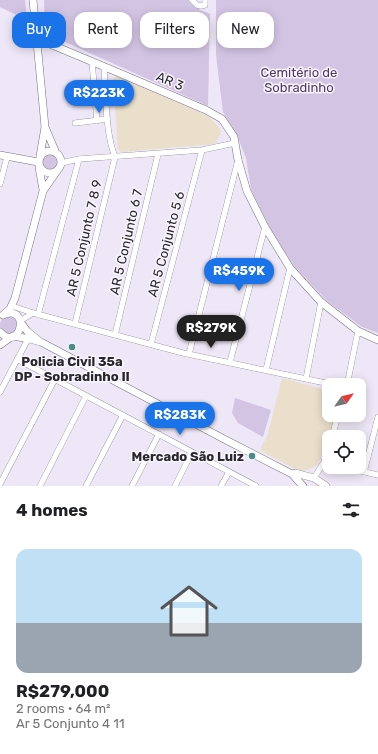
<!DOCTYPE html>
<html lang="en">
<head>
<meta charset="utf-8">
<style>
  body { margin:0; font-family:Rubik,sans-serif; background:#f6f6f6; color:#202124; height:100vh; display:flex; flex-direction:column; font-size:15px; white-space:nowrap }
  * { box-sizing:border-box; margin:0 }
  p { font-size:13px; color:#757577 }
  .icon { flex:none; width:22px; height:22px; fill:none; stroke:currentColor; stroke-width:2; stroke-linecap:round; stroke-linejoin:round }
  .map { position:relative; height:486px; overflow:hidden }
  .drawer { display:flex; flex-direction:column; background:#fff; flex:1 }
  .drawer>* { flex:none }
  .guide { position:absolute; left:12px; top:12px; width:354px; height:36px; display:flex; gap:8px }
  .needle { width:26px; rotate:56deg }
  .tools { position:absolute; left:322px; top:378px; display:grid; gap:8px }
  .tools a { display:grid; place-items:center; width:44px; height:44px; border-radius:8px; background:#fff; box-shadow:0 2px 10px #0003; font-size:20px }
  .price { position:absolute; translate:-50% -34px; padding:0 9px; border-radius:14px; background:#1a73e8; color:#fff; font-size:13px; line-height:26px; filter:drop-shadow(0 1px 2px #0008) }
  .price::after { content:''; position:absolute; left:50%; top:24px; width:12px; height:9px; margin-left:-6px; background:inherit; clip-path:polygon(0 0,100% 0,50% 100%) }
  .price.current { background:#222; color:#fff }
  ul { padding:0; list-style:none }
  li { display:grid; align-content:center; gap:8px; height:212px; padding:0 16px }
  li span { display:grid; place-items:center; height:124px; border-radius:12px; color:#555 }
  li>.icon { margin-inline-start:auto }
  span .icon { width:72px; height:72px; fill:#fffc; stroke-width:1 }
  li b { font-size:17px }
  h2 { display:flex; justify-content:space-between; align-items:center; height:48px; padding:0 16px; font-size:17px }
  .pill { padding:0 14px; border-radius:12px; background:#fff; box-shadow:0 2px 10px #0003; font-size:14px; line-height:36px }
  .pill.current { background:#1a73e8; color:#fff }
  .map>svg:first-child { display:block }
  .education { fill:#eadfcb }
  .green { fill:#d3c4e4 }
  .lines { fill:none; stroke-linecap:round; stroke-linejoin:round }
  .minor-casing { stroke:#797381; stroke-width:6 }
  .tertiary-casing { stroke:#797381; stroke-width:8 }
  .minor { stroke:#fff; stroke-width:5.5 }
  .tertiary { stroke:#fff; stroke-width:7 }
  .poi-dot { fill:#478e88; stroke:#faf6ff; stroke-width:1.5 }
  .labels { text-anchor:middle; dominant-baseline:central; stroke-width:3; stroke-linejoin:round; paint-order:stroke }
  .park-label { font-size:13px; fill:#503868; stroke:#faf6ff }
  .street-label { font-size:13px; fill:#29272c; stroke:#faf6ff }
  .poi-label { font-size:13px; font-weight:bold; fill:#29272c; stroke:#faf6ff }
</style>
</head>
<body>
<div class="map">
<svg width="378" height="486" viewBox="0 0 378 486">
  <rect width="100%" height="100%" fill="#eee7f7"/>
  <path class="education" d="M117,76L208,116L219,127L221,133L215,144L121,152L118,149L113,78Z
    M282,378L329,391V415H335L327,446L319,462L316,466L307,470L301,471L295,469L261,451V447L267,437Z"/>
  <path class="green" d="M0,0H25L27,20L0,7Z
    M44,0H190L200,10L210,14L208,106L45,33Z
    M216,0H378V333L362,327L327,301L294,266L271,230L251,189L246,158L238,138L223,112L216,55Z
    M41 162a9 9 0 1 1 18 0a9 9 0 1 1-18 0Z
    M0 325a9 9 0 1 1 18 0a9 9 0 1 1-18 0Z
    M235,398L271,410L263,437L238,423L232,413Z"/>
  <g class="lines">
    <g class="minor-casing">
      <path id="minor" d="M192,0L197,5L201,6L205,5V0
        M92,61L97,121
        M104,66C106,93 105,132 115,157
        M75,123L108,119
        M61,163L79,159L202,150L235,143
        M0,184L7,157
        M15,307L33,313L183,353L335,385
        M38,315L79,159
        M20,321L33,313
        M75,324L115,157
        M115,335L158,154
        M151,344L202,150
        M189,354L238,160
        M17,359L256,486
        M230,362L265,227
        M266,370L290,268
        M306,379L321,302
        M347,385L358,331
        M0,392L28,339
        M332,437L338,415
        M344,467L378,475
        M364,472L378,417
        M314,478L324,462L329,445
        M0,484L55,379
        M40,486L86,396
        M86,486L123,415
        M132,486L159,434
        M175,486L192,452
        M221,486L229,472"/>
    </g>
    <g class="tertiary-casing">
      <path id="tertiary" d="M33,0L45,127L40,156
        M38,39L124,75L206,110L222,119L234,137L238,160L247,191L265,227L290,268L321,302L358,331L378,340
        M45,127L56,153
        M39 162a11 11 0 1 1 22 0a11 11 0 1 1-22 0Z
        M0,155L38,162
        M39,167L43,190
        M3,315L10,309L15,298L43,191L57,171
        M21,323L27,331L38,340
        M0,332C21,354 31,303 3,315
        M13,336L30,339L41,342L224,439L292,474L295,473L314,478L326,486
        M0,345L11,337
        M292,474L303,486"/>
    </g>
    <use href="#minor" class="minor"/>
    <use href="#tertiary" class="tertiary"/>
  </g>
  <g class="poi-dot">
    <circle cx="72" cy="347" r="4"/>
    <circle cx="252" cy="456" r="4"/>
  </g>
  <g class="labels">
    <g class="park-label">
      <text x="299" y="72">Cemitério de<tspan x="299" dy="15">Sobradinho</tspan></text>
    </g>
    <g class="street-label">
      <text transform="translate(170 81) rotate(23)">AR 3</text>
      <text transform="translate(84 238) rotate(-77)">AR 5 Conjunto 7 8 9</text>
      <text transform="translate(126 242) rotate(-77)">AR 5 Conjunto 6 7</text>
      <text transform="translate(166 244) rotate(-75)">AR 5 Conjunto 5 6</text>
    </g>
    <g class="poi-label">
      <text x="72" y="361">Policia Civil 35a<tspan x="72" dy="15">DP - Sobradinho II</tspan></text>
      <text x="244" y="456" text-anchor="end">Mercado São Luiz</text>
    </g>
  </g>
</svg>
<div class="tools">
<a><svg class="needle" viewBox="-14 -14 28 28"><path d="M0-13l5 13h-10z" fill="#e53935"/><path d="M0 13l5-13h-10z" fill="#757577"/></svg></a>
<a><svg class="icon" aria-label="locate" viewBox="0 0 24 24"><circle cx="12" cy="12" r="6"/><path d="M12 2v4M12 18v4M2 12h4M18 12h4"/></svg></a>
</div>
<b class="price" style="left:99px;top:114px">R$223K</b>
<b class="price" style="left:239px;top:292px">R$459K</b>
<b class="price current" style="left:211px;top:349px">R$279K</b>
<b class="price" style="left:180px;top:436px">R$283K</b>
<div class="guide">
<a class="pill current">Buy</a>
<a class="pill">Rent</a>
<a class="pill">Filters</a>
<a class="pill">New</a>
</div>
</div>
<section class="drawer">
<h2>4 homes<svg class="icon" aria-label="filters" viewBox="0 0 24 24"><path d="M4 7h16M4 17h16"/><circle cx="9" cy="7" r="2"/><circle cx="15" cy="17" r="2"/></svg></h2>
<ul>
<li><span style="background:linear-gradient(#bfe0f5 60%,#9aa5b1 0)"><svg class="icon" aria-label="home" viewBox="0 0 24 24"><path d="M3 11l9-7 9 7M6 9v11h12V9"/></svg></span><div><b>R$279,000</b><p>2 rooms · 64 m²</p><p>Ar 5 Conjunto 4 11</p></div></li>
</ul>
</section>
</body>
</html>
